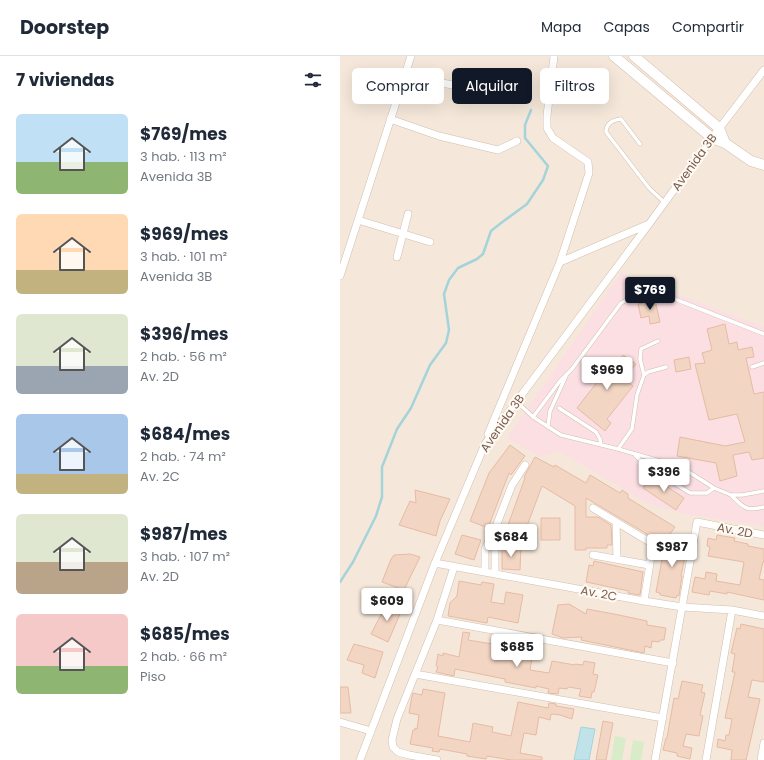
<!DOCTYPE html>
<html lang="es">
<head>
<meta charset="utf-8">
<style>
  body { margin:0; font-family:Poppins,sans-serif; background:#f6f6f7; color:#1f2937; height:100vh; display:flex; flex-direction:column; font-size:15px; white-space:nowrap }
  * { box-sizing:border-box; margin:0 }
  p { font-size:13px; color:#747a83 }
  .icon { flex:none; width:22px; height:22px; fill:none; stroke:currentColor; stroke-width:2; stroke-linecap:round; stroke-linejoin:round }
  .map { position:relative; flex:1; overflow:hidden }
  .drawer { display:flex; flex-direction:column; background:#fff; width:340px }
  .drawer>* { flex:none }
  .top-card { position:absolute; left:12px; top:12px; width:352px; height:36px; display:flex; gap:8px }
  .price { position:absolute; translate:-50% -34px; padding:0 9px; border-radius:4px; background:#fff; color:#222; font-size:13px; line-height:26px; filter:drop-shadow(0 1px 2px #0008) }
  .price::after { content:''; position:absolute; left:50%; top:24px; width:12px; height:9px; margin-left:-6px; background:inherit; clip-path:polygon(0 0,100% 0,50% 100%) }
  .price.selected { background:#111827; color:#fff }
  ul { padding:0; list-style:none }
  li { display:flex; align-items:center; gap:12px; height:100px; padding:0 16px }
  li span { display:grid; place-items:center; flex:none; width:112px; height:80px; border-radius:6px; color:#555 }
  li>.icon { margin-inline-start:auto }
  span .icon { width:48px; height:48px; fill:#fffc; stroke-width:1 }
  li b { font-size:17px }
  h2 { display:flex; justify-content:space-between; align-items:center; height:48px; padding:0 16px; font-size:17px }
  .pill { padding:0 14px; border-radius:6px; background:#fff; box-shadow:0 4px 16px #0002; font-size:14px; line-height:36px }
  .pill.selected { background:#111827; color:#fff }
  header { display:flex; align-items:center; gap:24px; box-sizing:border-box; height:56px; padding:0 20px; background:#fff; border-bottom:1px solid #e0e1e3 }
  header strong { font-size:19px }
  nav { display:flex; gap:22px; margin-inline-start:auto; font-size:14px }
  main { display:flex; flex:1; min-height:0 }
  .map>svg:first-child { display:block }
  .residential { fill:#f5e8da }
  .medical { fill:#fbdfe3 }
  .green { fill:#d8ecc9 }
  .water { fill:#bfe3e8; stroke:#a5d3da }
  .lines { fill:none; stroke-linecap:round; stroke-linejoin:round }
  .stream { stroke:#a5d3da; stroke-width:2.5 }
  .building { fill:#f3d5c3; stroke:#e6bba3 }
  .lane-casing { stroke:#d1beb0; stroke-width:4.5 }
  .street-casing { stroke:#d1beb0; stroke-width:8 }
  .secondary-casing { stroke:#d6c0b0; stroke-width:11 }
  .lane { stroke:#fff; stroke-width:3.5 }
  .street { stroke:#fff; stroke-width:7 }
  .secondary { stroke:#fff; stroke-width:10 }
  .labels { text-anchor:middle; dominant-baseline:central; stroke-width:4; stroke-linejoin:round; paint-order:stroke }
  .street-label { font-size:12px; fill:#7a5c4d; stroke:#fffaf3 }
</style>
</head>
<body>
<header>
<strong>Doorstep</strong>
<nav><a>Mapa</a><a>Capas</a><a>Compartir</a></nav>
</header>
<main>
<section class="drawer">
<h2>7 viviendas<svg class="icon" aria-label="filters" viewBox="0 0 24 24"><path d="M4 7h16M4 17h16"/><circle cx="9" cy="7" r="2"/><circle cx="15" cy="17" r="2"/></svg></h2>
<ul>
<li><span style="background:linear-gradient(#bfe0f5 60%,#8fb573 0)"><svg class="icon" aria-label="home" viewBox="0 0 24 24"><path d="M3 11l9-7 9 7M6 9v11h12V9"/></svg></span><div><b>$769/mes</b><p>3 hab. · 113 m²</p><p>Avenida 3B</p></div></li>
<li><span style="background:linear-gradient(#ffd9b3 70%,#c2b280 0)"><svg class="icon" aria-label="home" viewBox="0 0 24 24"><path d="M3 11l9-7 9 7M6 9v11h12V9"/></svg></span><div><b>$969/mes</b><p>3 hab. · 101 m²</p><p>Avenida 3B</p></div></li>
<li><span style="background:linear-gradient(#dfe7d0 65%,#9aa5b1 0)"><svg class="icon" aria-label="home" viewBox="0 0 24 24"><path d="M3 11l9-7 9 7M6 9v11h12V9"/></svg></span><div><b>$396/mes</b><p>2 hab. · 56 m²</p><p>Av. 2D</p></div></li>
<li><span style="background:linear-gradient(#a9c7e8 75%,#c2b280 0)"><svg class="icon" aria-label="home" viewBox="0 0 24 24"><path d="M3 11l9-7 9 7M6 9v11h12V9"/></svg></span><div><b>$684/mes</b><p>2 hab. · 74 m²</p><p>Av. 2C</p></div></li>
<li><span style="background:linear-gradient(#dfe7d0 60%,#b9a48a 0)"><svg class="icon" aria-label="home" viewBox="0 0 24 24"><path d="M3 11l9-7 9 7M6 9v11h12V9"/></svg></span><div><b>$987/mes</b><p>3 hab. · 107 m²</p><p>Av. 2D</p></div></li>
<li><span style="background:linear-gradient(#f6c9c9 65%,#8fb573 0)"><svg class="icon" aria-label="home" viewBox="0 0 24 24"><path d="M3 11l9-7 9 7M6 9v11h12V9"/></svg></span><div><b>$685/mes</b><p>2 hab. · 66 m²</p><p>Piso</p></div></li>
</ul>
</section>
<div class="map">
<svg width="424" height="704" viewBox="0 0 424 704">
  <rect width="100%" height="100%" fill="#fdf6ec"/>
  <path class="residential" d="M0,0H424V704H0Z"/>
  <path class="medical" d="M281,217L424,271V470L340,457L307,447L219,395L200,401L167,382Z"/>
  <path class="green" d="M275,680L286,682L282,704H271Z
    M293,684L304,686L301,704H290Z"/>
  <path class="water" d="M241,671L255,673L249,704H234Z"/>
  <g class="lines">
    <path class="stream" d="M0,526L13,506L36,460L42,441V411L57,373L71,352L90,309L106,287L109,274L104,238L109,224L118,212L137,203L143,198L151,175L161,167L187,148L203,124L208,110L185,82V69L191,54"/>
  </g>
  <path class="building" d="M315,244L320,266L310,268L309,260L301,262L298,248Z
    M385,268L389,288L397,286L398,294L412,291L414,301L406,302L414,338L424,336V402L412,404L409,396L393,399L397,420L380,425L376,407L337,400L340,381L385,390L405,386L397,358L369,364L355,308L365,307L362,297L372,294L367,273Z
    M283,299L296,308L284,323L293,330L267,363L271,367L265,375L237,352L258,325L248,317L259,304L272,314Z
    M349,301L351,313L336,316L334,304Z
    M170,389L185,400L171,419L169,417L148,472L130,465L149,417Z
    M195,401L214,411L215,409L246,427L250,419L280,437L282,434L288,438V442L335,471L330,478L317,484L246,442V461H258L271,469L272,489H267V492H246V494H235V450L202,430L181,486L164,480L185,422L184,421Z
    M311,420L344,442L336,454L303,432Z
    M75,434L110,443L100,465L96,480L59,469L70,445L76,447Z
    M201,462H220V484H201Z
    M122,479L141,484L134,504L115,498Z
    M377,479L395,482L394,485L408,488V490L424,493V506H423L419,523L424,524V544L387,536V538L370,535L369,539L352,536L355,521L365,523L366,516L377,518L376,525L400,529L404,506L368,500L370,491L367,490L368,482L376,484Z
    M326,482L348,486L341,520H342L339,540L337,539L336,542L320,539V537L316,536Z
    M162,490H181L180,514L162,513Z
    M70,498L80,501L64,534L42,526L51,503L54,499Z
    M254,505L303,516L300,539L288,537L289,535L246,526L249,509L253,510Z
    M119,525L141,529L142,526L154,528L151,546L164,548L166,536L183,539L178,567L148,561L147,567L108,560L110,547L117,540Z
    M47,547L63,551L48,586L31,578Z
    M229,548L246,558L247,553L279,559L307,565V569L326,572L324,584H320L319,586L312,585L311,592L305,590L304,597L241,584L242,581L223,582L212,578L218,549Z
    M401,568L424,573V626L412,624L408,641L420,643L406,704H391L392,694L377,691L378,683L385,685L386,679H389L392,663L385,662L395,616H392L395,598L391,597L397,572L400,573Z
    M123,576L130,577L128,584L152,588L153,582L159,592L165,588L169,594L177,596V599L192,602L190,614L209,617L212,605L235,609V608L243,609L244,605L255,607L253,618L258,619L254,636H252L251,642L239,640L241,633L228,631L227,633L219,632L218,638L208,637L209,633L196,630V632L165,626V623L115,613L114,620L96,616L98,611L96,610L98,598L103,600V597L119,601Z
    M14,588L43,596L35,622L22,617L24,609L7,604Z
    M342,625L363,629L361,636L365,637L360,659L363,660L359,680L346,678L343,690L352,692L350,703L337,700V697L323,694L326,682H327L334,642L338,643Z
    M0,631H8L11,657H0Z
    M83,633L105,637L98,680L130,686L133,667L153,671L152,676L171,680L178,646L208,652L209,647L216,648V650L234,653L232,663L220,659L211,658L210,664L199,661L196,679L184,677L180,697L202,701V704H171L147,700L146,703L127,700V698L100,693L99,696L92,695L93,692L70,688L73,674H75V672L77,673L79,659L69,657L72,640L73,637L82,639Z
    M263,665L273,667L266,704H256Z"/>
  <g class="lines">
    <g class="lane-casing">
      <path id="lane" d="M300,88L281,63C273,64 266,67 266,76L309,132L325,147
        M412,311L424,307
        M304,319L300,303L301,293L318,285
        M177,346L193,361L221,379L278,393L341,411L374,432L391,439H402L424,435
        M219,352L256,376L260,383L261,389
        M193,361L220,325L232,313L281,247L294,240L306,236L322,238L424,278
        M208,371L210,355L226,320
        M278,393L292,373L297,339L304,319L308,316L326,311
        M295,399L305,409L350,437H367L374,432
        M391,439C403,451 406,456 424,451"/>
    </g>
    <g class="street-casing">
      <path id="street" d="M214,0L207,60V72L213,82L248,106L249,117L220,206
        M63,20L168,39
        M50,63L99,80L158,94L177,85
        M18,164L90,186
        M57,201L68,158
        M0,220L71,0
        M148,378L220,206L309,168
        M253,452L313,488L304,545
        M276,466L277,503
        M155,475V518
        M253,499L309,509
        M95,507L304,545L342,551L392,554L424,560
        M145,516V493L155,473L172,429L185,409
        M97,564L333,607
        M75,618L323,662
        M0,666L31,675
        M20,704L95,507L145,388L309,168L372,82L424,14
        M97,704L69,699L58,696L53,691L52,684L57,663L97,564L114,511
        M315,704L357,466L424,479
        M366,704L392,554
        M421,704L424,687"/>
    </g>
    <g class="secondary-casing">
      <path id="secondary" d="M274,0L372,82L385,87L411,105L424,109
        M294,0L379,72L385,87"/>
    </g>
    <use href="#lane" class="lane"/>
    <use href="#street" class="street"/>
    <use href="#secondary" class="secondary"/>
  </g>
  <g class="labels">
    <g class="street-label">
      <text transform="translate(354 106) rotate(-54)">Avenida 3B</text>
      <text transform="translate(162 367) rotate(-55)">Avenida 3B</text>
      <text transform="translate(395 474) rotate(11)">Av. 2D</text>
      <text transform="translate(259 537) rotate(11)">Av. 2C</text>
    </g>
  </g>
</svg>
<b class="price selected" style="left:310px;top:255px">$769</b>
<b class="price" style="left:267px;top:335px">$969</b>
<b class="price" style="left:324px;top:437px">$396</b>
<b class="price" style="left:171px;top:502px">$684</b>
<b class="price" style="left:332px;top:512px">$987</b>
<b class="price" style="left:47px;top:566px">$609</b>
<b class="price" style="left:177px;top:612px">$685</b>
<div class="top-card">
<a class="pill">Comprar</a>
<a class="pill selected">Alquilar</a>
<a class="pill">Filtros</a>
</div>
</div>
</main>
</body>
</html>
